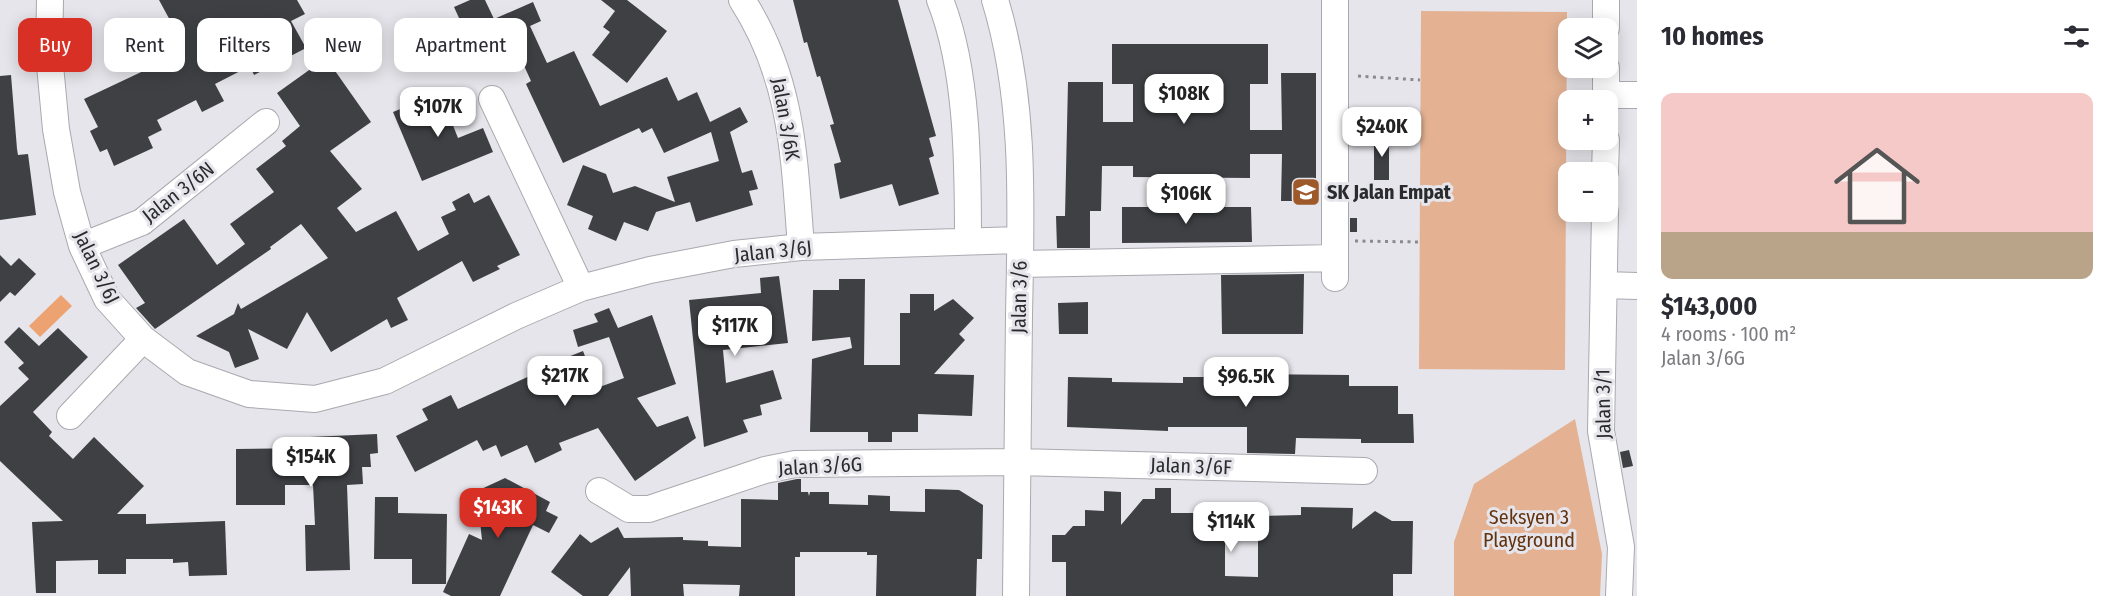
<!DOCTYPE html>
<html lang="en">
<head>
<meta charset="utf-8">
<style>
  body { margin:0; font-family:"Fira Sans Condensed",sans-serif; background:#f2f2f3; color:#2b2b33; height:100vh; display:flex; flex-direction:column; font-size:22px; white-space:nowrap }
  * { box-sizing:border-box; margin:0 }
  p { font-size:20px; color:#7c7c81 }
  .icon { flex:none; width:33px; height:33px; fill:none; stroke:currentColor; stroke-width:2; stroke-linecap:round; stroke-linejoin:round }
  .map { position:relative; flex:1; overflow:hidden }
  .details { display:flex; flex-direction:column; background:#fff; width:480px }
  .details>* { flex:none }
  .hud { position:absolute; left:18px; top:18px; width:570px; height:54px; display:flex; gap:12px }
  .fabs { position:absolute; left:1558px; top:18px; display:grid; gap:12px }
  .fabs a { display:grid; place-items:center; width:60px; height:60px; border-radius:12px; background:#fff; box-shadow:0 3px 15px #0003; font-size:30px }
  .price { position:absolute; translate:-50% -51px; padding:0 14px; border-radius:12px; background:#fff; color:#222; font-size:20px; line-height:39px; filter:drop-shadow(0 2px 3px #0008) }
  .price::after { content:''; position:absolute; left:50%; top:36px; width:18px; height:14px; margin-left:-9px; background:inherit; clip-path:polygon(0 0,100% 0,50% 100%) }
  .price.selected { background:#d93025; color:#fff }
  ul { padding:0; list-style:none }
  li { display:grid; align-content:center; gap:12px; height:318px; padding:0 24px }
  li+li { border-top:2px solid #e1e1e2 }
  li span { display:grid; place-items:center; height:186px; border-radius:12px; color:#555 }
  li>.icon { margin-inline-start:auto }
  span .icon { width:108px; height:108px; fill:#fffc; stroke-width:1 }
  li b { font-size:26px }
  h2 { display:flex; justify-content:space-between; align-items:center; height:72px; padding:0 24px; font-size:26px }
  .chip { padding:0 21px; border-radius:12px; background:#fff; box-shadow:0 3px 15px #0003; font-size:21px; line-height:54px }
  .chip.selected { background:#d93025; color:#fff }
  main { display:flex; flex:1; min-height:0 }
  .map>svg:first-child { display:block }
  .green { fill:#e4b293 }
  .water { fill:#eda272 }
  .building { fill:#3f4044; fill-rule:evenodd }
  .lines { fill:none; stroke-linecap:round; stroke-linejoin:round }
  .minor-casing { stroke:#a9a9af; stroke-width:28 }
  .path { stroke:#8b8b8f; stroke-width:3; stroke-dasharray:3 4.5; stroke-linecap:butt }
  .minor { stroke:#fff; stroke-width:26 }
  .labels { text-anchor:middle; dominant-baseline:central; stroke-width:6; stroke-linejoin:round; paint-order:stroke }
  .street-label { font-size:20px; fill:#2a2b2d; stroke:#e5e5eb }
  .poi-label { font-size:20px; font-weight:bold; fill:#2a2b2d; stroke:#e5e5eb; text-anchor:start }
  .park-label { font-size:20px; fill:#63330f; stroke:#e5e5eb }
</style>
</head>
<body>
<main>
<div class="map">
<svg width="1637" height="596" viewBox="0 0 1637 596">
  <rect width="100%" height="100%" fill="#e5e5eb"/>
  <path class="green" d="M1421,11L1567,12L1565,370L1419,369Z
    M1575,419L1602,554L1600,596H1454V542L1474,484Z"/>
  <path class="water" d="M61,295L72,306L40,337L29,326Z"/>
  <path class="building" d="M159,0H297L305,14L291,21L306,48L254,75L250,66L215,84L224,101L202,112L196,100L157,120L162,130L148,137L153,148L114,166L107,149L100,152L90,131L98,127L84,99L154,66L152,62L184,46Z
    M470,0H485L494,19L533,2L541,21L530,26L547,63L574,51L600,106L667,77L678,101L697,92L710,122L740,107L748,122L730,132L742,173L752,170L758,189L749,191L753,205L696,222L690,202L656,212L648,231L624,222L616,241L588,229L593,216L567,205L583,165L606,174L613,193L635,186L675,202L667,177L719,161L711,132L664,153L652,128L642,133L639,128L563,163L526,84L531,81L516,48L480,64L454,7Z
    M601,0H627L667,31L627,83L592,55L610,32L603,27L615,11Z
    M793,0H898L936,136L929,138L934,156L929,158L939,194L899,206L892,184L840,199L834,164L841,162L830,125L834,124L820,76L817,77L807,42L804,43Z
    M1112,44H1268V84H1250V130H1282L1281,73H1316V201H1281L1282,154H1250V178L1133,177V166H1102L1101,211H1090V248H1057L1056,216H1065L1068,82H1103V122H1133V84H1112Z
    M326,58L371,122L330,151L362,189L337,208L356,232L396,211L418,251L449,234L441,217L456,210L452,202L469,193L474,203L489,195L520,255L497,266L500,269L473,282L462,261L397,298L408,320L391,328L387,319L331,352L307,312L287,349L248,329L259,359L235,368L229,352L196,336L234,314L238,303L241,309L328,258L301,224L270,247L271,249L155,329L136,308L145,303L118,265L184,219L217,265L245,244L230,224L274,192L256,169L286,146L282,141L300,126L277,93Z
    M11,75L17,149L18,155L28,154L36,215L0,220V76Z
    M440,93L458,138L483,128L493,152L422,181L393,112Z
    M1374,136H1389V180H1374Z
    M1122,207H1251L1252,242L1122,243Z
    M1350,218H1357V232H1350Z
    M0,255L11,266L19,258L36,274L15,296L10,292L0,302Z
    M1304,274L1303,334H1222L1221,275Z
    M779,276L788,343L723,350L726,383L773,370L782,399L760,405L762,415L743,420L748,432L704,447L689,300L761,293L760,278Z
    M839,279H865L864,365H900V313H910V294H934V311L953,299L974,318L959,334L965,340L934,374L974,375L972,416L918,414V432H892V442H868V432H810L812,359L852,348L850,337L812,341L813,290H839Z
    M1088,302V334H1059L1058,303Z
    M609,308L618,328L652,315L676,384L637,398L657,427L688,416L696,438L635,481L598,428L559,443L562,450L535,463L527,445L501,457L496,445L483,451L477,440L415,472L396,436L428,420L422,409L451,395L458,409L536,373L535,370L583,351L597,388L624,378L609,337L578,347L573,330L598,322L594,314Z
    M19,327L39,346L58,328L88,357L33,412L52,432L49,436L73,459L94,437L144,486L117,514H146V524L225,521L227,575L189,576L188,562L173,563V559H126V574H98V560L56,561V593H36L32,522L63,521L0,461V406L29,379L18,368L24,363L4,342Z
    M1247,374L1349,375V386H1398V414H1413L1414,443H1361V439L1296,438L1295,454L1247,453V427H1168V431L1067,427L1068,377L1112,378V382L1183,383V377H1247Z
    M377,434L378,453L370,454L371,467H362L363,484L347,485L350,570L306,571L305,525H315L313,485H285V505H236V449L311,448L310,437Z
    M1629,450L1633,466L1623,468L1620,452Z
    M505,478L550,502L546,511L558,517L549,533L533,525L500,596H451L443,592L469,534L482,540L477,491Z
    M797,479H801V492H808L809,496L810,492H829V504L868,505V495L890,496V511L925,512V489L959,490L983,505L982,559H977L976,596H876L877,555H867V552H800V557H795V596H739L740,585L683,584L684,596H631L630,567L608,596H583L551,572L580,534L591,543L618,527L624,538L683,537V540L708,541V546L741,547V499L778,500V483Z
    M1155,488H1171V513H1225V517L1301,515V507L1353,508L1352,529L1375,511L1392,521H1413L1412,574H1393V596H1066V562H1052V535H1065L1073,526H1085V510L1104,511V491L1121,492V525L1143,499H1155ZM1225,540H1258V577L1225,576Z
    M375,497H398V513L447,514L446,584H412V559H374Z"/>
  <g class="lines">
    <g class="minor-casing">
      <path id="minor" d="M50,0L49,55L56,129L67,192L82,246L107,299L143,339L187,372L249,394L315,399L385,381L516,316L581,288L650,270L734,254L801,247L1020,240
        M742,0C793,79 794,157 801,247
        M940,0C968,70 968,166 968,240
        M995,0C1026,101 1021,210 1019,315C1018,409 1017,502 1016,596
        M1335,0V278
        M1606,0V28
        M1606,95H1637
        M492,99L581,288
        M1606,100V68
        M1605,172L1606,140
        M1605,212L1601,431L1621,547L1619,596
        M82,246L142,222L266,122
        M1020,264L1335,258
        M1604,285L1637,286
        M70,416L143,339
        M599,491L629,509H649L765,470L795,464L1017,462L1364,471"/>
    </g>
    <path class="path" d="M1358,76L1420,80
      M1355,241L1419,242"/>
    <use href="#minor" class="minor"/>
  </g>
  <defs>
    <g id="school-square" transform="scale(1.5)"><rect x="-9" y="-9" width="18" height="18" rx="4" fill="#9d592a" stroke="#e5e5eb"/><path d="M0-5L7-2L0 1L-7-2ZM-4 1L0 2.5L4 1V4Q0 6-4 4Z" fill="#fff"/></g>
  </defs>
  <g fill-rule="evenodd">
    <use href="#school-square" x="1306" y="192"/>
  </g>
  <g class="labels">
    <g class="street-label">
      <text transform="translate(786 119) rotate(80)">Jalan 3/6K</text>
      <text transform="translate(178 192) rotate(-38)">Jalan 3/6N</text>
      <text transform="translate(773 251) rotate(-6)">Jalan 3/6J</text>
      <text transform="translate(97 267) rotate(64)">Jalan 3/6J</text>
      <text transform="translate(1019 297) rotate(-89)">Jalan 3/6</text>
      <text transform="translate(1603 404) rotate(-91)">Jalan 3/1</text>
      <text transform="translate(820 466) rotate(-3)">Jalan 3/6G</text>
      <text transform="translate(1191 466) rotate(2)">Jalan 3/6F</text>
    </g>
    <g class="poi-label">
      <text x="1327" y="192">SK Jalan Empat</text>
    </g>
    <g class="park-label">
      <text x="1529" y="517">Seksyen 3<tspan x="1529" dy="23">Playground</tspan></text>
    </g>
  </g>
</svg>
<div class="fabs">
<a><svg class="icon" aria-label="layers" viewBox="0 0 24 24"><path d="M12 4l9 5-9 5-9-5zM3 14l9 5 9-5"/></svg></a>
<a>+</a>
<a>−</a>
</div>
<b class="price" style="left:1184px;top:125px">$108K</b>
<b class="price" style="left:438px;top:138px">$107K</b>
<b class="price" style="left:1382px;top:158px">$240K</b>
<b class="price" style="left:1186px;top:225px">$106K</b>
<b class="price" style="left:735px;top:357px">$117K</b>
<b class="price" style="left:565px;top:407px">$217K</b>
<b class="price" style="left:1246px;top:408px">$96.5K</b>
<b class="price" style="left:311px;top:488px">$154K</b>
<b class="price selected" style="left:498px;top:539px">$143K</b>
<b class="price" style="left:1231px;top:553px">$114K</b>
<div class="hud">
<a class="chip selected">Buy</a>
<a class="chip">Rent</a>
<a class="chip">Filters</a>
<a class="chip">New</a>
<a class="chip">Apartment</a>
</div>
</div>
<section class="details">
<h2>10 homes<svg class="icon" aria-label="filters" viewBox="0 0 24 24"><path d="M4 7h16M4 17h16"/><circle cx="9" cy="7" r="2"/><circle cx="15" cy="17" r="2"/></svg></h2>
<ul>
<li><span style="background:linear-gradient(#f6c9c9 75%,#b9a48a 0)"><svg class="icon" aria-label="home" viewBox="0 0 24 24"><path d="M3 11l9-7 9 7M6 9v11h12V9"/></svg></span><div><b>$143,000</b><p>4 rooms · 100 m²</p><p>Jalan 3/6G</p></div></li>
</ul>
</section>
</main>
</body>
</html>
